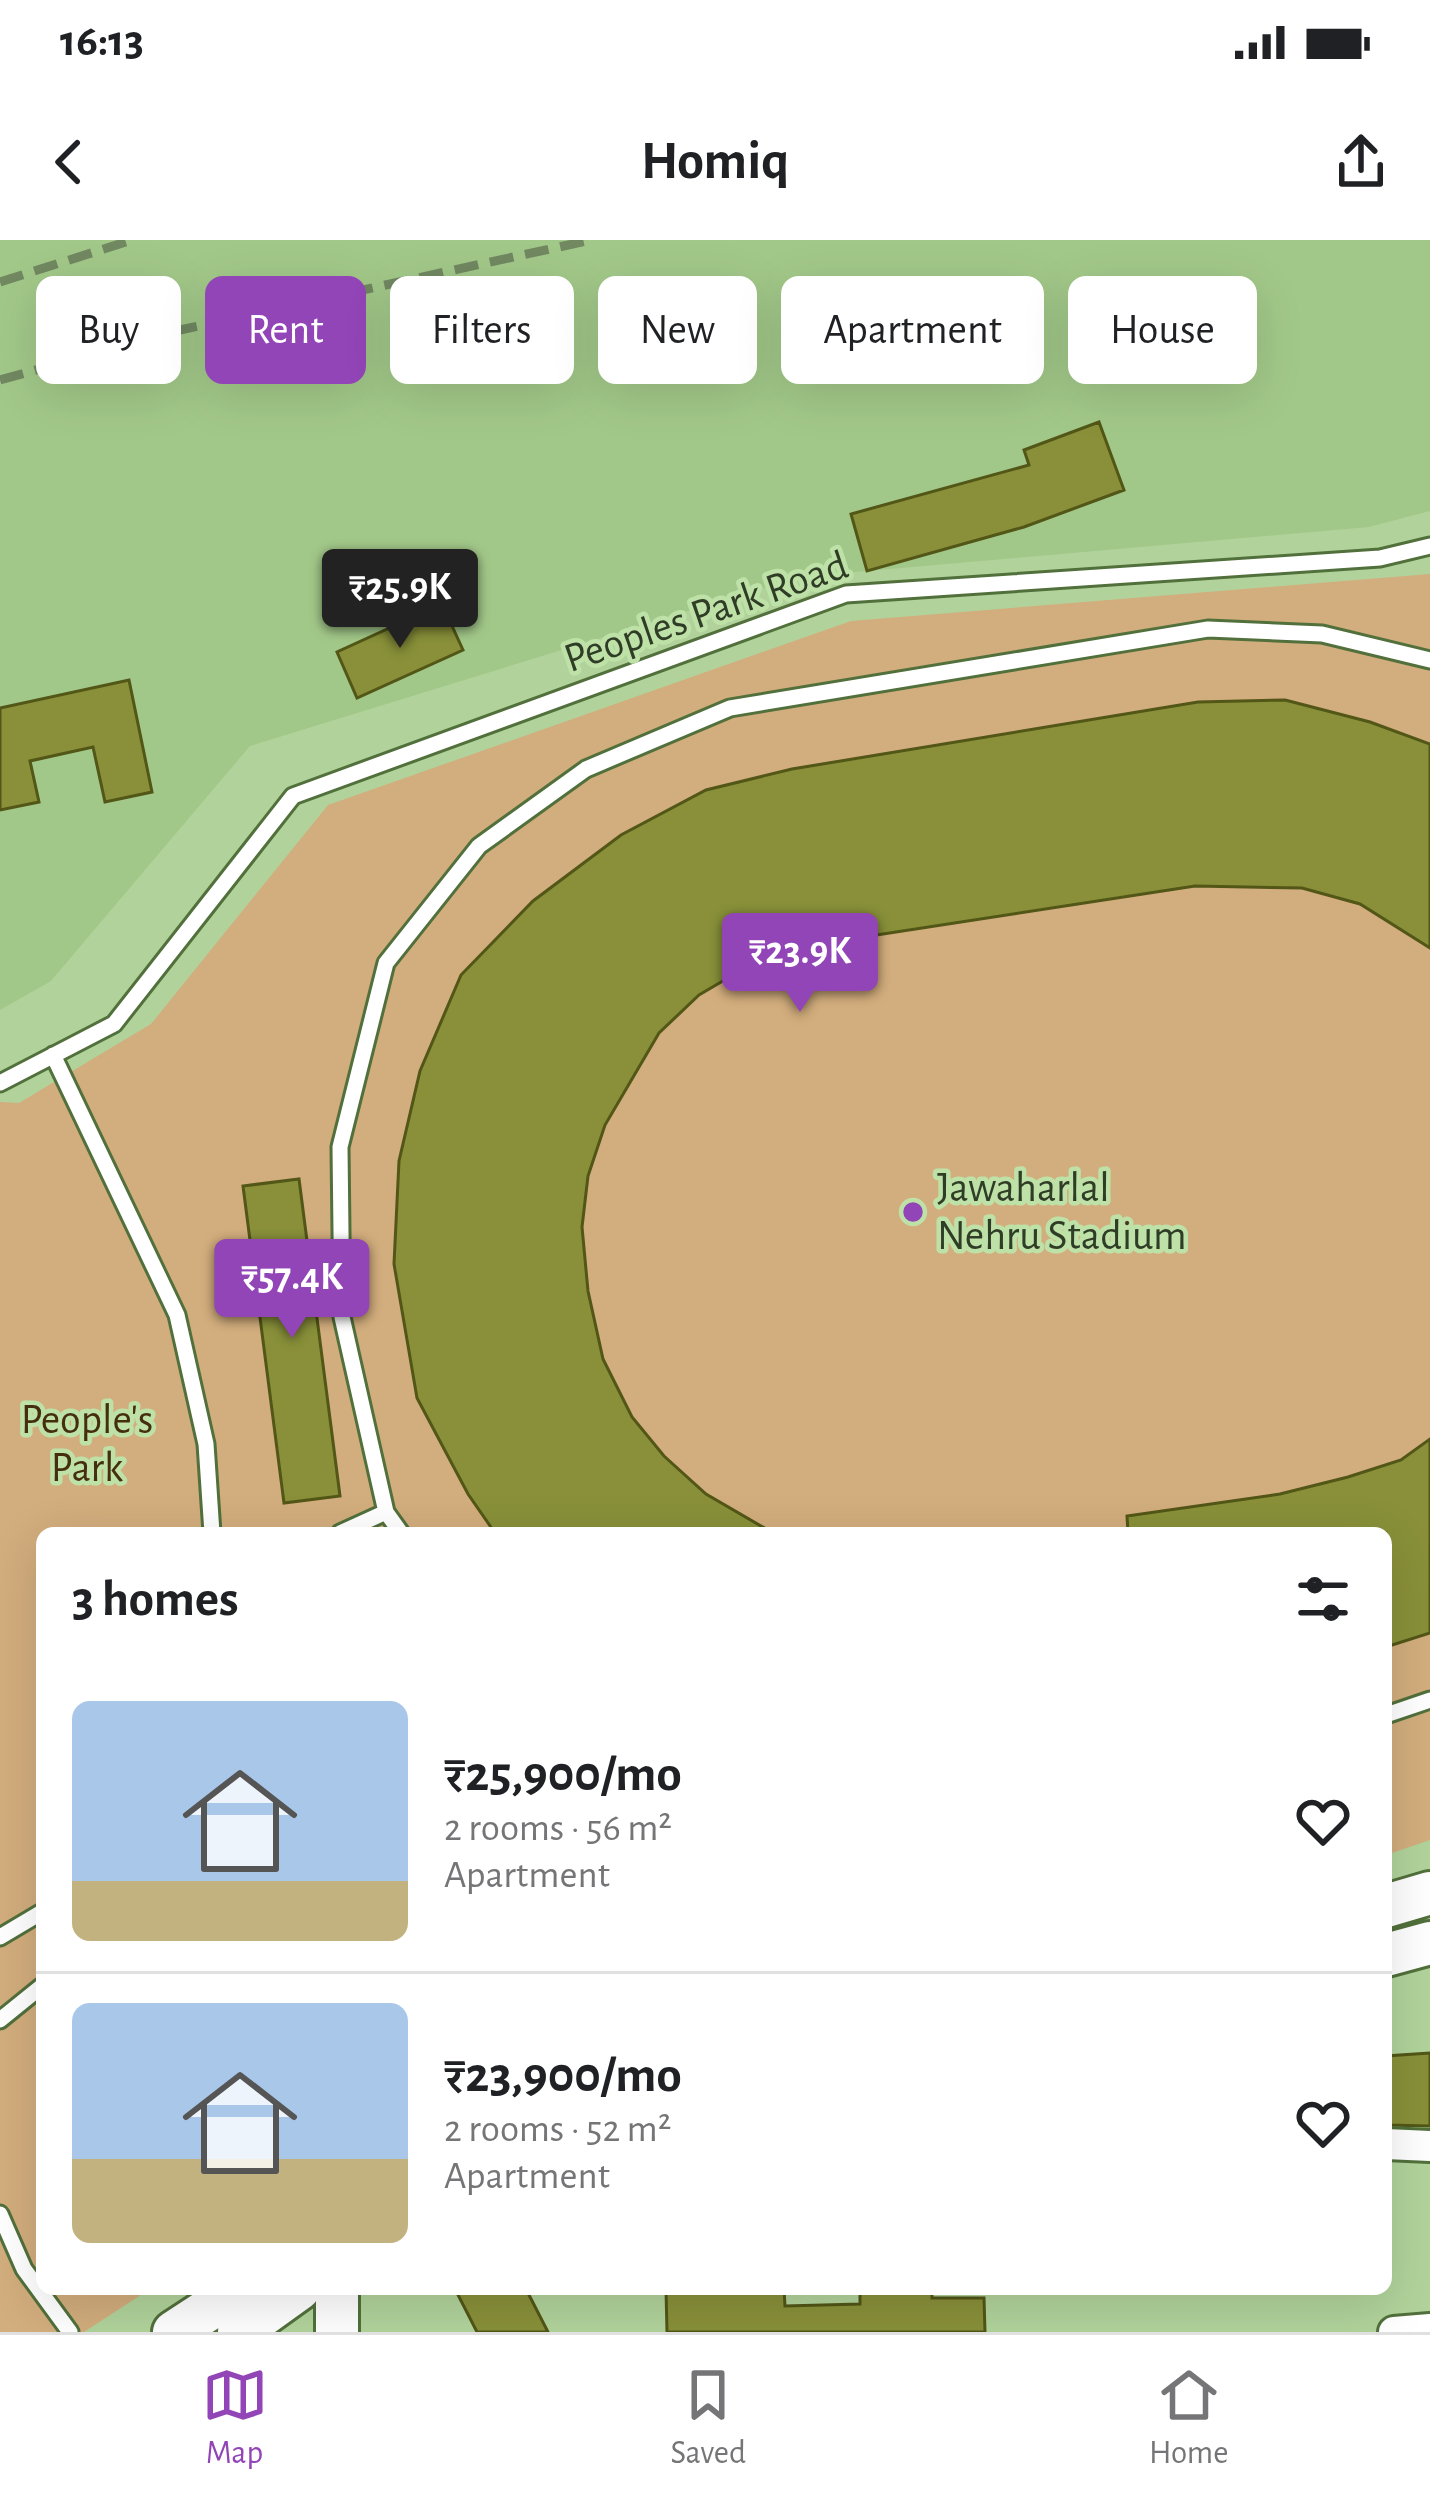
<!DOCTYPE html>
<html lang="en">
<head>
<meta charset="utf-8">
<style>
  body { margin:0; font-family:"Alegreya Sans",sans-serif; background:#f2f2f2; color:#202124; height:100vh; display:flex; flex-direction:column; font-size:45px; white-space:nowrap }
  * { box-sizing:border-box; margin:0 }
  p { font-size:39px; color:#757577 }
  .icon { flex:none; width:66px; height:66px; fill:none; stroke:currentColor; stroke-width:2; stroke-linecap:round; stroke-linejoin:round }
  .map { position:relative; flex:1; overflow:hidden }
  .sheet { position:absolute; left:36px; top:1287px; width:1356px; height:768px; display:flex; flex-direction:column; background:#fff; border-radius:18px; box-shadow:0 12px 48px #0002 }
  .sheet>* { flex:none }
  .hud { position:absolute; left:36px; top:36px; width:1359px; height:108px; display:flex; gap:24px }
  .price { position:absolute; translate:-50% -102px; padding:0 27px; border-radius:12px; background:#9245b6; color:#fff; font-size:39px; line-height:78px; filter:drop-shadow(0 3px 6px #0008) }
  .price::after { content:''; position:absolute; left:50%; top:72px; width:36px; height:27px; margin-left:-18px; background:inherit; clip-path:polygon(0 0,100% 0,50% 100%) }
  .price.selected { background:#222; color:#fff }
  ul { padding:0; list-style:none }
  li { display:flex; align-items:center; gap:36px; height:300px; padding:0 36px }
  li+li { border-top:3px solid #e0e0e0 }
  li span { display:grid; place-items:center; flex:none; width:336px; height:240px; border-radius:18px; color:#555 }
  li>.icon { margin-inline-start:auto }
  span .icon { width:144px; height:144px; fill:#fffc; stroke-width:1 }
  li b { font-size:51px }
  h2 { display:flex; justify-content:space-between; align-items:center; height:144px; padding:0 36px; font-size:51px }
  .pill { padding:0 42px; border-radius:18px; background:#fff; box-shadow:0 12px 48px #0002; font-size:42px; line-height:108px }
  .pill.selected { background:#9245b6; color:#fff }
  .status { display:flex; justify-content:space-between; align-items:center; height:84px; padding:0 60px; background:#fff; direction:ltr }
  .status svg { height:33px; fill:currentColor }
  header { display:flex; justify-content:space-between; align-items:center; height:156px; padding:0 36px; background:#fff; font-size:54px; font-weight:700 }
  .dock { display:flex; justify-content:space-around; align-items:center; height:168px; border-top:3px solid #e0e0e0; background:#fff; font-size:33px; color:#757577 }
  .dock a { display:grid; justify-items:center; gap:6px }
  .dock .selected { color:#9245b6 }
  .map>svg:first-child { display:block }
  .built { fill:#a2c889 }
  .green { fill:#d2ad7d }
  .building { fill:#899039; stroke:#525616; stroke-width:3 }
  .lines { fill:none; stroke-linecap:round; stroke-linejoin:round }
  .lane-casing { stroke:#51703b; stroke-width:21 }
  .street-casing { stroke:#51703b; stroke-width:36 }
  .secondary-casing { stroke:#51703b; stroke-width:48 }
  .lane { stroke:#fff; stroke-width:15 }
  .street { stroke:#fff; stroke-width:30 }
  .secondary { stroke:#fff; stroke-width:42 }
  .rail { stroke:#718861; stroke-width:9; stroke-dasharray:24 12; stroke-linecap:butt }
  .poi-dot { fill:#9245b6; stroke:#bee1a7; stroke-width:4.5 }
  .labels { text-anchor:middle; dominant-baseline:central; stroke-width:9; stroke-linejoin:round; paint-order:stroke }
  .street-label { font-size:42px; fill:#303d26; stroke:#bee1a7 }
  .poi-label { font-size:42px; fill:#303d26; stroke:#bee1a7; text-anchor:start }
  .park-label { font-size:42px; fill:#442e0e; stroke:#bee1a7 }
</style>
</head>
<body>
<div class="status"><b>16:13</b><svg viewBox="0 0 49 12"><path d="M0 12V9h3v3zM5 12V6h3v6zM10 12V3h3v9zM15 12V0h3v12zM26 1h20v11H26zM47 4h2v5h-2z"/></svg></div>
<header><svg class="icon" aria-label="back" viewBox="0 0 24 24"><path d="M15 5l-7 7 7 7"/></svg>Homiq<svg class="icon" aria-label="share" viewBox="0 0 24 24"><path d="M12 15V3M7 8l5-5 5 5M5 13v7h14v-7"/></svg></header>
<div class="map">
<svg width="1430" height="2092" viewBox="0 0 1430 2092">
  <rect width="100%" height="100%" fill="#b1d39b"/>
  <path class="built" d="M0,0H1430V271L1369,287L799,337L250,506L51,741L0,770Z"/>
  <path class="green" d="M1430,334V1600L1386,1615V1293H42V2049H150L84,2092H0V862L19,863L151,784L328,565L851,381Z"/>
  <path class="building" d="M1099,182L1124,250L1024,287L867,331L851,274L1029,225L1024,210Z
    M442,364L463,410L357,458L337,412Z
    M129,440L152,552L105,562L93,507L30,521L39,562L0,570V468Z
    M1285,460L1370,482L1430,504V708L1360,664L1302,648L1195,646L805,706L750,725L699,755L659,793L605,885L588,936L582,987L588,1051L603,1119L632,1177L664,1216L706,1254L773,1293H495L468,1254L417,1158L394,1024L399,921L420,831L461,735L533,661L621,595L706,550L792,529L1198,462Z
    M299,939L340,1256L284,1263L243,946Z
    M1430,1199V1393L1386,1407V1293H1128L1127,1276L1280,1254L1348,1237L1401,1220Z
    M1430,1813V1886L1386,1885V1816Z
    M455,2049H526L548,2092H477Z
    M666,2049H784L785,2066L860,2064V2049H932V2058H984L985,2092H667Z"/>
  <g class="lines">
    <g class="lane-casing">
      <path id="lane" d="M53,815L177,1075L206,1204L212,1293
        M0,843L114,784L293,556L846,354L1380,318L1430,306
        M340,1293L386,1272
        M401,1293L386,1272L342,1077L340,907L386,723L479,606L586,529L730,468L1208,389L1322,394L1430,420
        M1386,1475L1430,1460
        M0,1697L42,1672
        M0,1780L42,1746
        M0,1974L24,2029L70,2092"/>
    </g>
    <g class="street-casing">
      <path id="street" d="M1386,1904L1430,1906
        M1394,2092L1430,2089"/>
    </g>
    <g class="secondary-casing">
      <path id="secondary" d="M1386,1666L1430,1653
        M1386,1715L1430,1703
        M337,2049V2092
        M174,2092L240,2049
        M239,2092L299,2049"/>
    </g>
    <use href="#lane" class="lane"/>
    <use href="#street" class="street"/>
    <use href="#secondary" class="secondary"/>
    <path class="rail" d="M0,42L132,0
      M0,140L180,90L591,0"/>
  </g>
  <circle class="poi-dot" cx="913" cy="972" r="12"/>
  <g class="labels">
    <g class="street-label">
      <text transform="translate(706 372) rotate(-19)">Peoples Park Road</text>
    </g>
    <g class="poi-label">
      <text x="937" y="948">Jawaharlal<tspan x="937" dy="48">Nehru Stadium</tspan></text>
    </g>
    <g class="park-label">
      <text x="87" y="1180">People's<tspan x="87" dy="48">Park</tspan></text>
    </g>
  </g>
</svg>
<b class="price selected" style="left:400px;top:411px">₹25.9K</b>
<b class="price" style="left:800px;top:775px">₹23.9K</b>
<b class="price" style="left:292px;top:1101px">₹57.4K</b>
<div class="hud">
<a class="pill">Buy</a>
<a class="pill selected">Rent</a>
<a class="pill">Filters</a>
<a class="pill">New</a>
<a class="pill">Apartment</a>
<a class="pill">House</a>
</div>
<section class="sheet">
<h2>3 homes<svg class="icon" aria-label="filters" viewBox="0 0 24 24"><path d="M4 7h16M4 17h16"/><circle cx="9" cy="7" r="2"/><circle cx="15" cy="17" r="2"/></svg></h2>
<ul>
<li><span style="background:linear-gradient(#a9c7e8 75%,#c2b280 0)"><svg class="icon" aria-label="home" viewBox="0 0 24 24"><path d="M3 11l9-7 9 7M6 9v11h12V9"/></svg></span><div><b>₹25,900/mo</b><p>2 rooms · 56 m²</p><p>Apartment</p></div><svg class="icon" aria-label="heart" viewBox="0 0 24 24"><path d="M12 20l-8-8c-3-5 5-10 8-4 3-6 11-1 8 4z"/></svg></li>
<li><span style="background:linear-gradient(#a9c7e8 65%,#c2b280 0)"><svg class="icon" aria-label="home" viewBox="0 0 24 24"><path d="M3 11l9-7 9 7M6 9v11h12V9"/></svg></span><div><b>₹23,900/mo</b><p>2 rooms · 52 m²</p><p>Apartment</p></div><svg class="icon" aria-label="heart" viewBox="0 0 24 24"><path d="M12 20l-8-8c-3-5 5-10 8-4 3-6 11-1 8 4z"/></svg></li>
</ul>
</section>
</div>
<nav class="dock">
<a class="selected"><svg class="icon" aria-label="map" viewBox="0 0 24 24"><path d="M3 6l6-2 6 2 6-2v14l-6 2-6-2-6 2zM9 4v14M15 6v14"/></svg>Map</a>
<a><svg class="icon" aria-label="saved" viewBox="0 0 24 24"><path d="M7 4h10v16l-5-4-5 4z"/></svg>Saved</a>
<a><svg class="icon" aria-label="home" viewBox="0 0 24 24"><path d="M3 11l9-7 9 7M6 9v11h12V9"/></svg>Home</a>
</nav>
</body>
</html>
